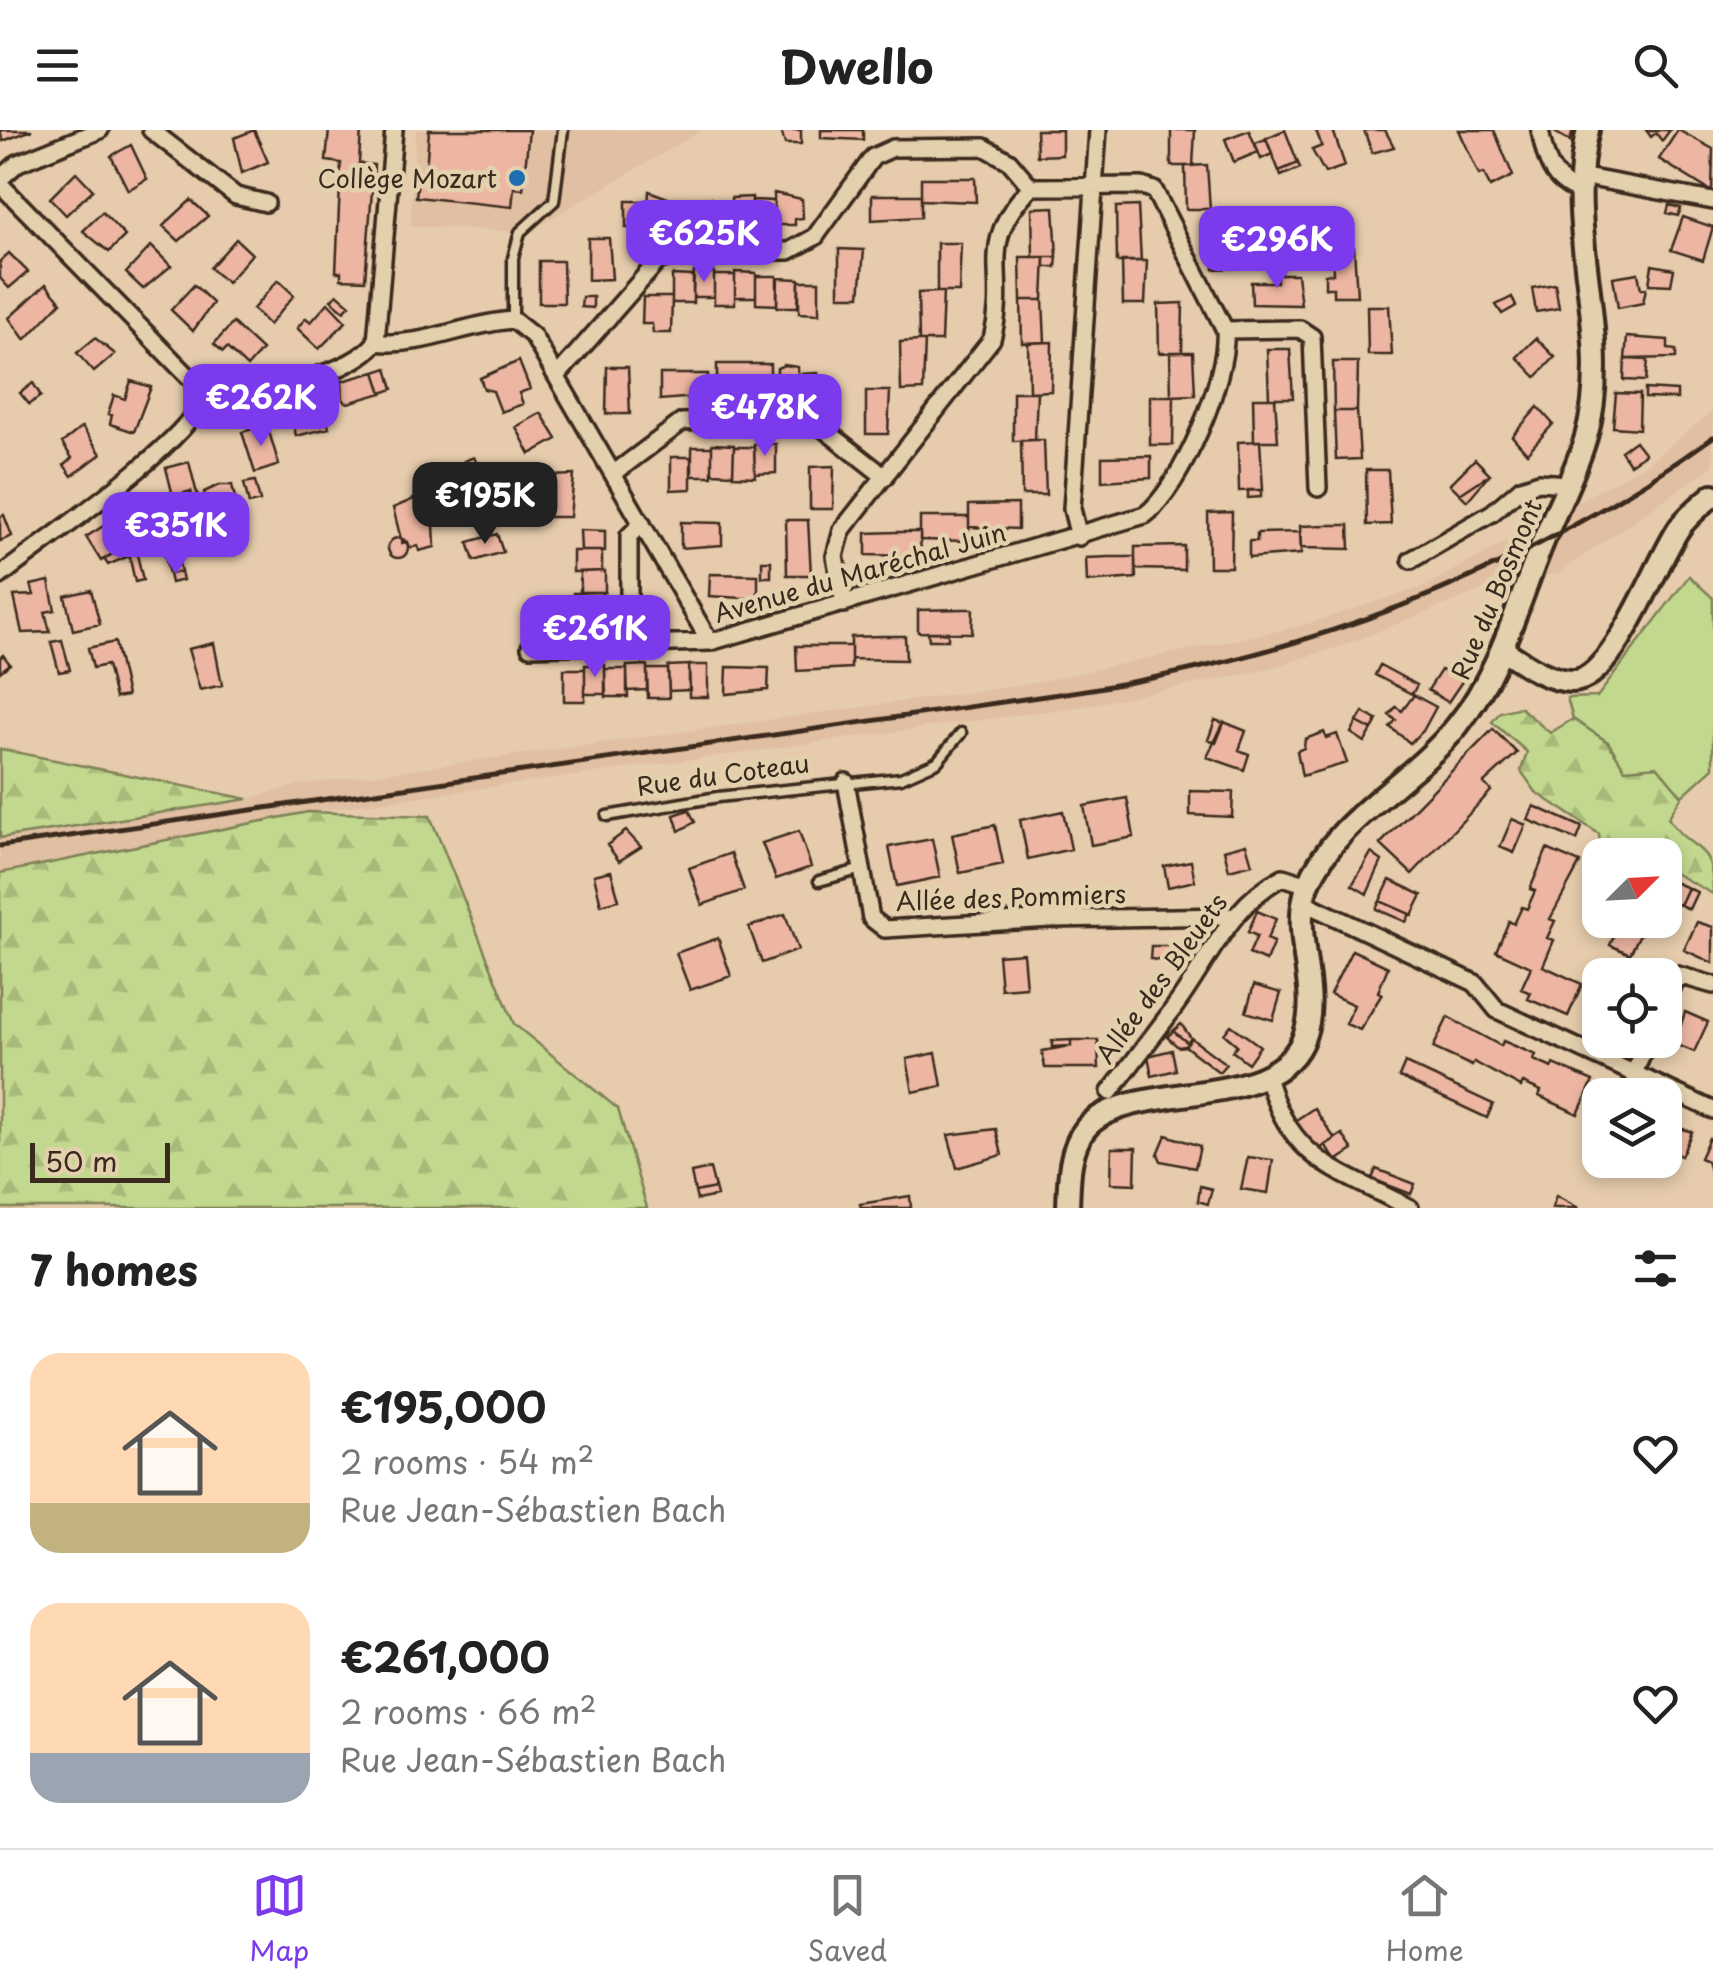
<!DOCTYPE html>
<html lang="en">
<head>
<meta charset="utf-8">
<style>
  body { margin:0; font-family:"Playpen Sans",sans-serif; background:#f2f2f2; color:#222; height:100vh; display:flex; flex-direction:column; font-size:38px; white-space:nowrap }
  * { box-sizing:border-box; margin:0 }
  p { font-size:32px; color:#767676 }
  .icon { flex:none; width:55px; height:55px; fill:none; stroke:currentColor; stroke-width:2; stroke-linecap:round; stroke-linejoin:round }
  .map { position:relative; height:1078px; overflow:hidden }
  .drawer { display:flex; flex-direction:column; background:#fff; flex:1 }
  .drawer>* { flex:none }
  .needle { width:65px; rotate:66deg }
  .buttons { position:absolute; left:1582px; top:708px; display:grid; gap:20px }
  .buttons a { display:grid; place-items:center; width:100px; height:100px; border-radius:20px; background:#fff; box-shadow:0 5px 15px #0003; font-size:50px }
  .scale { position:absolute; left:30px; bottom:25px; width:140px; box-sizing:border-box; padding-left:10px; border:5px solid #3b2a1e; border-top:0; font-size:28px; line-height:35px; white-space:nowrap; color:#3b2a1e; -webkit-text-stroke:8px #e3d1ae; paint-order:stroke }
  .price { position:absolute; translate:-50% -85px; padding:0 22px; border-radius:20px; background:#7c3aed; color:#fff; font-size:32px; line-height:65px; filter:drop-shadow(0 2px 5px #0008) }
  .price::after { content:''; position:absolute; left:50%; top:60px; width:30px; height:22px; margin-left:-15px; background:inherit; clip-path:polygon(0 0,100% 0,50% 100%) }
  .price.current { background:#222; color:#fff }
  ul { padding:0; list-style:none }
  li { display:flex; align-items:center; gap:30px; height:250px; padding:0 30px }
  li span { display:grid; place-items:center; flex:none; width:280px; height:200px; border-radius:30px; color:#555 }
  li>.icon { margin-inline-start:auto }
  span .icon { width:120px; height:120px; fill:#fffc; stroke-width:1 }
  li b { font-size:42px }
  h2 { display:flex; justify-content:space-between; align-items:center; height:120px; padding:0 30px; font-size:42px }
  header { display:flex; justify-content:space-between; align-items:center; height:130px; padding:0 30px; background:#fff; font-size:45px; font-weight:700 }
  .menu { display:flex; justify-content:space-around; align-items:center; height:140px; border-top:2px solid #e0e0e0; background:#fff; font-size:28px; color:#767676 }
  .menu a { display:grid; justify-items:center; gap:5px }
  .menu .current { color:#7c3aed }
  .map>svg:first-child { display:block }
  .built { fill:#e1bfa3 }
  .forest { fill:url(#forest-firs); stroke:#7e8156; stroke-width:2.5 }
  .green { fill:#c2d88e; stroke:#7e8156; stroke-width:2.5 }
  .building { fill:#edb6a3; stroke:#3b2a1e; stroke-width:2.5 }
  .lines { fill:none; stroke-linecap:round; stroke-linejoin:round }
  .lane-casing { stroke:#3b2a1e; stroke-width:15 }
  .street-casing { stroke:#3b2a1e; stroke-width:22 }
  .secondary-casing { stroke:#3b2a1e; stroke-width:28 }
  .lane { stroke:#e3d1ae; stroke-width:8 }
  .street { stroke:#e3d1ae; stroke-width:15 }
  .secondary { stroke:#e3d1ae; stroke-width:20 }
  .rail { stroke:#3b2a1e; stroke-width:5 }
  .poi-dot { fill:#1f6fb2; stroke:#e3d1ae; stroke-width:4 }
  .labels { text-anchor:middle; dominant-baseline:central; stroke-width:9; stroke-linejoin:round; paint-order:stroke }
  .poi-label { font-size:25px; fill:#3b2a1e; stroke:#e3d1ae; text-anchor:end }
  .street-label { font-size:25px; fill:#3b2a1e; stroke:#e3d1ae }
</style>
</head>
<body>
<header><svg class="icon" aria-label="menu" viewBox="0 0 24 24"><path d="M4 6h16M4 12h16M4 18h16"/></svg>Dwello<svg class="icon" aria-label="search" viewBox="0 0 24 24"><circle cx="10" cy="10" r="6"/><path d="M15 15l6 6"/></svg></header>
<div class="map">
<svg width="1713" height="1078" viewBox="0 0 1713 1078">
  <defs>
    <pattern id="forest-firs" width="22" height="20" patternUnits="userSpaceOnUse" patternTransform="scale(2.5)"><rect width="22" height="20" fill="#c2d88e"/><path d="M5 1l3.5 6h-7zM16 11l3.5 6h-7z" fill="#a8ba7a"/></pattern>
  </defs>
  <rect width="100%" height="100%" fill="#e6ccac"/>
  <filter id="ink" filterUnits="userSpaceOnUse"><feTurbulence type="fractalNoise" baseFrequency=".01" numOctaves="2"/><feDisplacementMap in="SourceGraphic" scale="20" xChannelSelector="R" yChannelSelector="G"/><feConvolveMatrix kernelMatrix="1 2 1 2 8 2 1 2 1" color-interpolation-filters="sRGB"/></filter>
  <g filter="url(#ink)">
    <path class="built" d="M416,0H703L528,102L410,96Z
      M1713,281V336L1557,444L1512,448L1339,517L1256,542L1083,576L308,682L0,743V708L248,669L298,655L1022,555L1301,496L1426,456L1646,334Z"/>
    <path class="forest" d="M1520,577L1550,603L1573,589L1608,612L1625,639L1657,636L1682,666L1668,688C1693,727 1713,707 1713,764L1665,738V725H1601L1599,704L1536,662L1521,641L1527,622L1492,592L1500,582Z
      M0,619L248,669L0,708Z
      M308,682L430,686L514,894L618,979L647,1078H0V743Z"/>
    <path class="green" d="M1689,446L1713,468V638L1682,666L1657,636L1625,639L1608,612L1573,589L1567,568L1597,567Z"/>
    <path class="building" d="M0,0H32L3,11Z
      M254,0L268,32L242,43L234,8Z
      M329,0H361L359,33L374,35L365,150L341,149V142H336L341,33L326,31Z
      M429,0H529L523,59L514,58L512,77L416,67L418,49L426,41Z
      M781,0H801V14H785Z
      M821,0H863V10L821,8Z
      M1036,0H1062V25L1037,26Z
      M1171,0H1195L1193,36H1171Z
      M1249,0L1258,22L1234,32L1225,9Z
      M1285,0L1298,33L1279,41L1266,8Z
      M1333,0L1345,36L1325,43L1312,20L1322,16L1316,1Z
      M1364,0H1385L1394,17L1372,23Z
      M1459,0H1494L1513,46L1490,57L1484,43L1479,45Z
      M1551,0H1573L1570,11Z
      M1646,0H1670L1662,11L1656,3L1651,7Z
      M1678,0L1713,19L1712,62L1659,29Z
      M1266,9L1272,24L1261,29L1255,13Z
      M131,15L147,49L128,60L111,26Z
      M1298,33L1300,38L1281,46L1279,41Z
      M1207,35L1210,79H1186L1185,36Z
      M76,42L93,60L66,85L50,68Z
      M921,48H975L976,72L921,70Z
      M649,61L668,68V95H647Z
      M774,63L802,69L803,88L795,89V95H774Z
      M872,65H921V87L872,90Z
      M752,67V96L732,95L731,68Z
      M690,68H711V96H690Z
      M191,70L208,86L179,111L163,96Z
      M752,70L774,71V98H752Z
      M626,71H646L647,98H626Z
      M731,74L732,98H711V75Z
      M668,75H690V98H669Z
      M1669,75L1681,78L1678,86L1667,83Z
      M1138,76L1141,131L1117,132L1116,77Z
      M1054,77L1057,127H1033L1032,78Z
      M102,82L125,106L109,122L83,101Z
      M1683,87L1713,97L1703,130L1671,120Z
      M1237,89L1236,138L1214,139L1213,90Z
      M588,108H609L612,149L588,150Z
      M236,109L252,124L227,153L210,138Z
      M937,113H961L959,162H937Z
      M151,116L171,136L143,159L126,143Z
      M1354,117L1357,166H1333V158H1325V144H1333L1332,118Z
      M839,119L864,120L860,166H839Z
      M9,123L28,142L9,158L0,148V131Z
      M1020,127H1045L1043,170H1021Z
      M1045,127H1057L1056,137H1045Z
      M539,131H563L564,173H539Z
      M1122,131H1147L1145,174H1123Z
      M1652,135L1674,139L1671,155L1649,154Z
      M694,142H714V167H693Z
      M735,142L756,143V167H735Z
      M1638,143L1641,159L1646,158L1643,173L1618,178L1613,147Z
      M1277,144H1297L1301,175L1252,174L1251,152H1277Z
      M672,145L693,146V173H672Z
      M714,145H735V174H714Z
      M756,146H777V175L756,174Z
      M778,148L799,149L798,177H777Z
      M278,150L294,165L269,195L253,179Z
      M799,151H819V184L799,183Z
      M46,154L61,172L25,210L9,188Z
      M1555,154L1559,178L1536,182L1532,158Z
      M194,155L213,173L193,201L171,180Z
      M937,162H943L941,211H919L918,163Z
      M337,164L350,175L344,181L331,170Z
      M582,167H593V178L581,177Z
      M643,167H672L671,203H653L652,194H642Z
      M1512,167L1516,176L1502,184L1496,175Z
      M1021,170H1043L1045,212L1022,213Z
      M328,173L346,192L319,219L297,198L306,188L311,192Z
      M1183,173L1182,222L1159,223L1158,174Z
      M1367,176H1389L1392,225H1368Z
      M233,193L262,220L247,237L227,218L223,222L214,214Z
      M1627,207L1668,210V219L1676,220V228L1625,229Z
      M95,208L115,224L94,242L77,223Z
      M1536,208L1555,227L1536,247L1517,227Z
      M919,211H925L923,260L901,261L900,212Z
      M1052,212L1051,261L1029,262L1028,213Z
      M1267,219H1290L1293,268H1269Z
      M1170,222H1193L1195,265L1171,266Z
      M1625,229L1648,230L1646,251L1624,250Z
      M519,231L530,259L519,263L523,274L501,282L493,261L484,259L480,248Z
      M1333,232H1358L1357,281H1334Z
      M717,234H770V255L717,259Z
      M784,235L798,237V244L818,243L825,265L777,268V238Z
      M607,237H628L630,284H606Z
      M387,238L393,259L382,263L375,242Z
      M375,242L382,263L348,273L343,270L342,251Z
      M660,244H708V266L660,270Z
      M131,251L151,257L134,302L110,294L112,285L108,284L114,265L125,269Z
      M33,253L41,266L29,274L20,263Z
      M1645,259L1677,261V269L1645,268Z
      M866,261H890L888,304H866Z
      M1013,262H1037L1035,310L1013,311Z
      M1616,263L1640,264L1639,299L1613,297Z
      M1150,266H1174L1173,315H1150Z
      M1253,268H1275L1278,311H1254Z
      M324,274L329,298L296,306L291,282Z
      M1538,277L1553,294L1527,323L1512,306Z
      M1334,281H1357L1360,329L1336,330Z
      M541,283L557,309L530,324L516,297Z
      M267,295L279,335L255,343L242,302Z
      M82,297L101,324L72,346L64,335L72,328L62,313Z
      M1021,310H1044L1046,365H1022Z
      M1260,311L1263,360L1239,361L1238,312Z
      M1635,311L1645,324L1630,334L1621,321Z
      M712,314L734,315L733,344L712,343Z
      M754,314H776V343L755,344Z
      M692,317H712V346H692Z
      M734,317H754L755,347L733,346Z
      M1151,326V348L1102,351V327Z
      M474,327L481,344L471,348L464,331Z
      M671,327H691V359L671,360Z
      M1475,329L1490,344L1460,364L1450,354Z
      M189,332L196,360L200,372L194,373L191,361L173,366L166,338Z
      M834,336L833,379H810V337Z
      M1366,340H1388L1391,394L1367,395Z
      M1490,344L1467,371L1460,364Z
      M574,345L570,387H548V346Z
      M255,351L260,371L249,374L244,353Z
      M219,355H232L239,385L211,392L204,362Z
      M1248,360H1261V367L1248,368Z
      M423,365L426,370L438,367L445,392L434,394L435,417L419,421L418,416L409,418L407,412L402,413L393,378Z
      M163,368L169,393L162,394L163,401L141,400L135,375Z
      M176,372L180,388L168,391L164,375Z
      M1018,374V399L969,397V375Z
      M1232,382L1231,437H1209L1208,383Z
      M4,385L12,406L0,411V387Z
      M920,387H969V411L920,410Z
      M180,388L183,397L171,400L168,391Z
      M113,390L122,407L132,403L143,450L135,452L127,415L101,431L86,407Z
      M786,390H808L811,445H787Z
      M681,392L722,393V415L681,418Z
      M1327,395H1349L1350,419L1301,418L1300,396Z
      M580,400L605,401V421H581Z
      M897,402H920L921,426L866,425V403Z
      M1300,402L1301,424L1249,428V411H1257V403Z
      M497,404L503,422L474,431L468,412Z
      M388 418a10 10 0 1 1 20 0a10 10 0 1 1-20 0Z
      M127,415L129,426L108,435L104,429Z
      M175,416L181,442L169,444L163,418Z
      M1184,416V440L1135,439V417Z
      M573,421H602V441L573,442Z
      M1109,427H1135L1136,448L1087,452L1086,428Z
      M762,431H771V447H762Z
      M605,441V462H580V442Z
      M181,442L183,450L171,453L169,444Z
      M710,444L758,445V469L709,466Z
      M49,451L55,480L45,482L50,502L22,503L14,466L34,465L31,455Z
      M91,460L100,494L73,500L65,466Z
      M602,462V483L573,484V463Z
      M963,479H973L972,503L918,502V480Z
      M580,484H605V505H580Z
      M928,502H948V510H929Z
      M882,506H905L906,530L851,529V507Z
      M62,510L70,540L59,542L51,512Z
      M115,512L127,566L115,568L107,535L93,538L88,518Z
      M214,513L222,555L200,560L188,519Z
      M796,516H851V538L797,541Z
      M3,525L10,534L0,542V528Z
      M585,535H605V564H585Z
      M647,535V560L627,561V536Z
      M689,535L690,560L669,561L668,536Z
      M689,535H708V567H689Z
      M1380,535L1417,555L1412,564L1375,545Z
      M727,537L769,538L768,560L726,564Z
      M564,539H585V571H564Z
      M605,539H627L628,567H606Z
      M647,539H668L669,568H648Z
      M1441,540L1463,550L1448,572L1428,560Z
      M1414,565L1436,577L1423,601L1410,613L1390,597L1396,590L1389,585L1396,577L1402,581Z
      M1363,582L1377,590L1372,600L1357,592Z
      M1215,590L1224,593L1216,613L1208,610Z
      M1224,592L1246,601L1239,620L1249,624L1244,640L1207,627Z
      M1357,592L1372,600L1365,612L1351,603Z
      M1493,599L1517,623L1484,653L1491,661L1412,744L1380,714Z
      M1324,602L1326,608L1337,604L1347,633L1302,646L1297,621L1304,618L1305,609Z
      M1190,661L1233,662L1232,687L1190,685Z
      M1127,668L1134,707L1091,715L1084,676Z
      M1534,676L1582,697L1577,710L1528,690Z
      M689,680L695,692L679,701L674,685Z
      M1063,681L1071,719L1028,729L1020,690Z
      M1512,689L1526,695L1514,723L1500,717Z
      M995,695L1003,734L960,743L952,704Z
      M626,701L641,717L619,731L607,715Z
      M799,701L811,737L776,749L762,713Z
      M932,709L940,747L897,756L889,717Z
      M1246,714L1252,734L1229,740L1224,720Z
      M1547,719L1580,733L1550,789L1555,791L1547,808L1554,810L1543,836L1582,854L1568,886L1528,869L1531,863L1521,859L1531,837L1496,821L1509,791L1514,794L1522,777L1527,779L1535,761L1530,759Z
      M731,723L744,760L702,775L689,738Z
      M1371,723L1382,731L1367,764L1352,755Z
      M1191,731L1195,751L1168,757L1164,736Z
      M611,741L619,770L601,775L594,745Z
      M1390,750L1422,765L1412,785L1380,771Z
      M1671,751L1688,758L1680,775L1672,772L1669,779L1665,754Z
      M1688,758L1697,762L1689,779L1680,775Z
      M1380,771L1410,784L1406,792L1376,779Z
      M1257,781L1276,789L1267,809L1274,812L1266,831L1249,824L1257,806L1248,802Z
      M785,784L798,820L762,833L749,797Z
      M1697,792L1713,797V833L1684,820Z
      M1619,795L1640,804L1630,824L1610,815Z
      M718,808L731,846L690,860L676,823Z
      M1151,816H1179L1178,833L1150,829Z
      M1352,820L1388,837L1378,862L1382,864L1360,900L1346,894L1354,875L1330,864Z
      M1023,823L1026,857L1001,859L998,825Z
      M1254,855L1281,863L1273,890L1246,882Z
      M1685,882L1708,892L1694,922L1675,914Z
      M1448,887L1501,916L1503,911L1536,925L1534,930L1552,938L1554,934L1593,951L1578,984L1539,966L1541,961L1523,953L1521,957L1474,932L1472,936L1433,918Z
      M1181,894L1191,908L1188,913L1173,901Z
      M1231,895L1260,916L1248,933L1232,921L1237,915L1224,904Z
      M1173,901L1188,913L1185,916L1178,917L1167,907Z
      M1191,908L1226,934L1219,942L1185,916Z
      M1071,910H1098L1099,938H1045L1042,921L1071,916Z
      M1071,910V916L1052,917V911Z
      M1172,920L1176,940L1152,946L1148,926Z
      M936,923L942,956L913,962L907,929Z
      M1405,933L1493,974L1487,988L1399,947Z
      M1314,978L1335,1009L1313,1023L1293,992Z
      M1665,993L1692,1002L1681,1026L1665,1018Z
      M996,999L1002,1025L957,1038L948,1005Z
      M1342,1004L1353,1020L1336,1031L1325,1015Z
      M1166,1005L1200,1016L1195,1038L1161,1031L1158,1024Z
      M1709,1008L1713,1010V1051L1707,1031L1700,1028Z
      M1112,1018H1136L1135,1054L1111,1053Z
      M1248,1027L1273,1030L1268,1063L1241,1059Z
      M710,1039L715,1058L695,1062L691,1043Z
      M1376,1039L1415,1054L1411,1064L1372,1049Z
      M1200,1056L1212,1059L1208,1074L1198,1071Z
      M715,1058L717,1066L697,1070L695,1062Z
      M910,1066L911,1078H861L860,1074Z
      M1556,1066L1579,1078H1552Z"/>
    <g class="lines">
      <g class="lane-casing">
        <path id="lane" d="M513,188V128L520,102L554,71L563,0
          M607,686L718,667L901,648L937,632L961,603
          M819,751L862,739"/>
      </g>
      <g class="street-casing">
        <path id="street" d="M151,0L236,66L266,73
          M1540,0C1545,29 1551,52 1581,62
          M1580,46L1713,71
          M0,49L18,33L100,0
          M0,54L193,251L201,272C183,316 43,412 0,446
          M1225,200L1300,199L1312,207L1318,358
          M376,212C422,218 466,193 513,190L533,206L710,512
          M376,212L394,0
          M201,272C247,263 348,249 376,212
          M613,344L682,292L800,288L820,296L885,347
          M1079,407L1072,379L1098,0
          M1411,430L1492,383L1521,358L1539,352L1568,354
          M844,474L835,426L842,400L992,209C1010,142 974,115 1031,57
          M629,516V406L642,393
          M530,517L710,512L1145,385C1181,358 1229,246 1225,200L1154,60L1142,56L1031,57L1009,31L984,17L893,18L873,27L815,107L789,121H682L658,131L557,246
          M846,652L871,788L885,799L1051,789L1233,786
          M1303,772L1475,853L1497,880L1713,980
          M1665,874L1678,845L1713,855
          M1633,945L1649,910
          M1267,946C1290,1032 1338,1040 1410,1078
          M1110,962C1132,933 1154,905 1176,875C1210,829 1230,774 1283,747L1308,755"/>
      </g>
      <g class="secondary-casing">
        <path id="secondary" d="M1502,519C1522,532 1547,551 1572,551C1613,553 1657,429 1680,397C1689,385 1701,375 1713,365
          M1068,1078C1069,1052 1068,1020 1086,998C1130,947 1280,985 1305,904C1321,856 1289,803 1308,755C1336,687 1413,652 1457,596C1500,543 1517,475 1543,412C1557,377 1575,344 1586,307C1615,207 1562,101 1588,0"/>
      </g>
      <use href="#lane" class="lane"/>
      <use href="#street" class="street"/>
      <use href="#secondary" class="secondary"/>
      <path class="rail" d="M0,716L1066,563C1302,528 1519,447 1713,307"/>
    </g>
  </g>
  <circle class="poi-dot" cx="517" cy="48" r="10"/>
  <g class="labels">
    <g class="poi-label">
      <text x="497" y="48">Collège Mozart</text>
    </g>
    <g class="street-label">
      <text transform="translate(860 442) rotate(-16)">Avenue du Maréchal Juin</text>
      <text transform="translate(1496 459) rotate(-67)">Rue du Bosmont</text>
      <text transform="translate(723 644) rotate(-8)">Rue du Coteau</text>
      <text transform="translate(1011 767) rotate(-2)">Allée des Pommiers</text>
      <text transform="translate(1161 848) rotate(-54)">Allée des Bleuets</text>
    </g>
  </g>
</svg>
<div class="buttons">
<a><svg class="needle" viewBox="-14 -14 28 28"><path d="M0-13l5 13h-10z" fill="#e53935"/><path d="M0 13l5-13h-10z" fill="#767676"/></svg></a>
<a><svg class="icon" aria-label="locate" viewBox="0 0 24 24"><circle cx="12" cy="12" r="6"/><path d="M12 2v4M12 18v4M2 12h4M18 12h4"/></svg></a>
<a><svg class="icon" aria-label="layers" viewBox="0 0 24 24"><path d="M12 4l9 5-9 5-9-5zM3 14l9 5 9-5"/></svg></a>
</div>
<div class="scale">50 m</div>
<b class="price" style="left:704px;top:155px">€625K</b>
<b class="price" style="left:1277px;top:161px">€296K</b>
<b class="price" style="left:261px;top:319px">€262K</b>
<b class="price" style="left:765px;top:329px">€478K</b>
<b class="price current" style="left:485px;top:417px">€195K</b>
<b class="price" style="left:176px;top:447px">€351K</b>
<b class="price" style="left:595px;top:550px">€261K</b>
</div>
<section class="drawer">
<h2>7 homes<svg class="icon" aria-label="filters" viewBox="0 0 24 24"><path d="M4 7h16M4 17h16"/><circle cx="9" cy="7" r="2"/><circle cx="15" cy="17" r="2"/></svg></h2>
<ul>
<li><span style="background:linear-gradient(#ffd9b3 75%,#c2b280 0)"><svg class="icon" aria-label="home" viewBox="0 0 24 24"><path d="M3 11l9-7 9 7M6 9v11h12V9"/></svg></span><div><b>€195,000</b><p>2 rooms · 54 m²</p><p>Rue Jean-Sébastien Bach</p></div><svg class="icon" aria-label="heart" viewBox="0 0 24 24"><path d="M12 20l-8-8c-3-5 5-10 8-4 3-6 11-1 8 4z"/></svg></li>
<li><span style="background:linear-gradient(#ffd9b3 75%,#9aa5b1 0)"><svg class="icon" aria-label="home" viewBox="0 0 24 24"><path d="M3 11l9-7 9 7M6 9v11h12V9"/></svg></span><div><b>€261,000</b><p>2 rooms · 66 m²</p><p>Rue Jean-Sébastien Bach</p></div><svg class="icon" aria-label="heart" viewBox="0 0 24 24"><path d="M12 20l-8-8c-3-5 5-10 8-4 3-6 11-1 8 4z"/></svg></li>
</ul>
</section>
<nav class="menu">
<a class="current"><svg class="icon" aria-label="map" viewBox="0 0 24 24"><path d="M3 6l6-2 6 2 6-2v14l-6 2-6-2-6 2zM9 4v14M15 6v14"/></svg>Map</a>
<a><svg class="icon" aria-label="saved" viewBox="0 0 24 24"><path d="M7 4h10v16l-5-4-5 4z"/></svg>Saved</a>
<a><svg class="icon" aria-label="home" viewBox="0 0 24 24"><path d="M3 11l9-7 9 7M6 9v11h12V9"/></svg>Home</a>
</nav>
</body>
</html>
